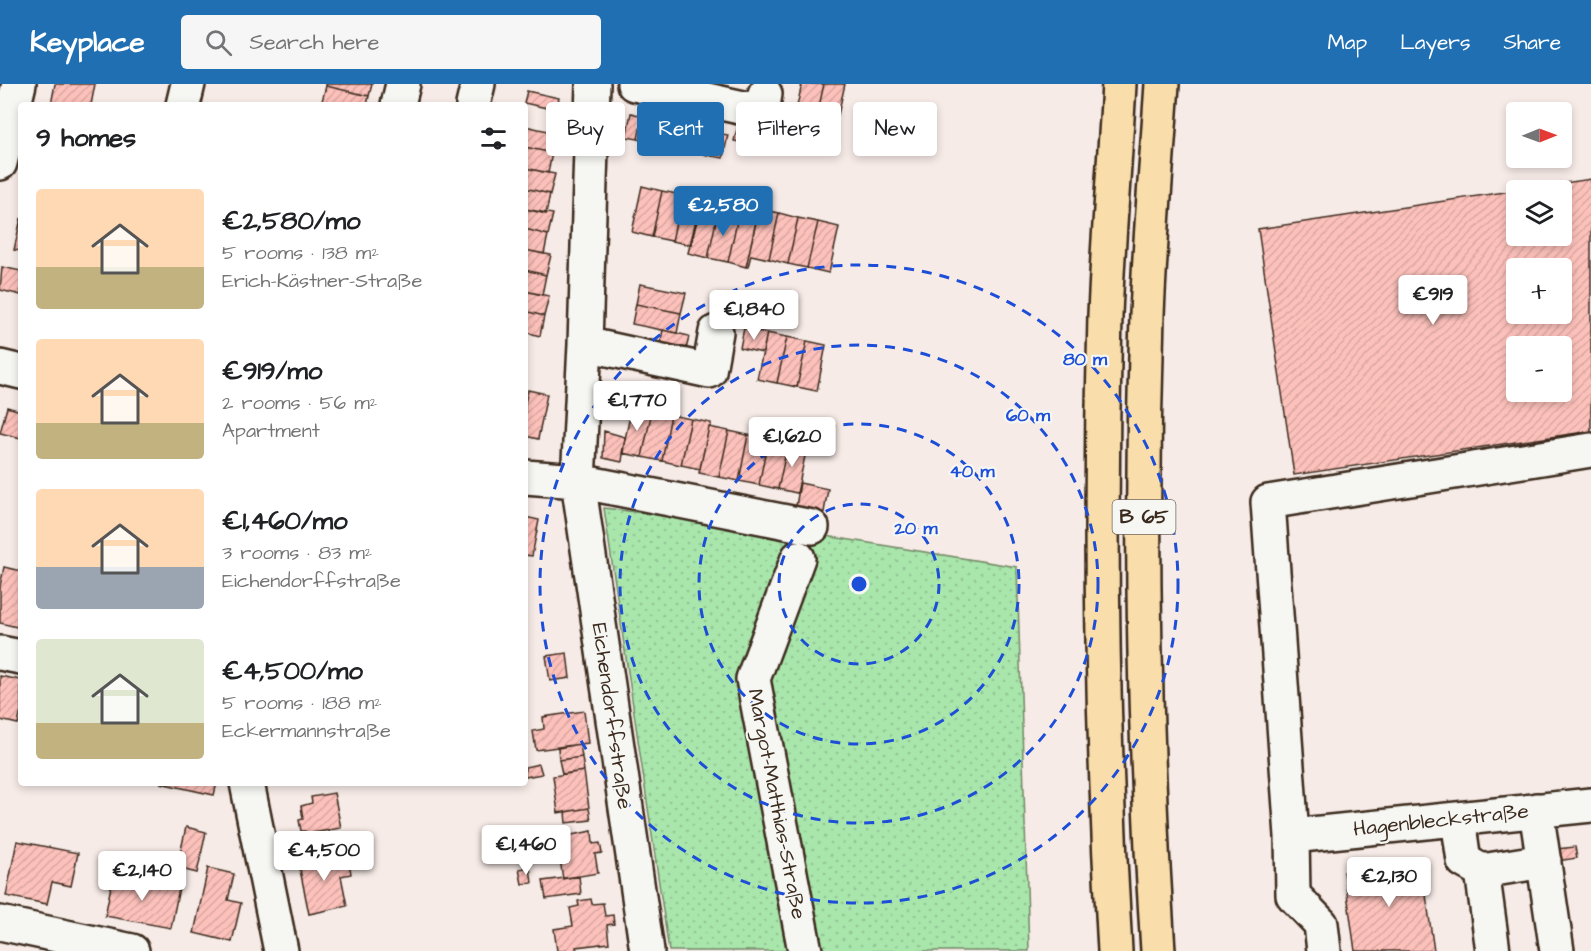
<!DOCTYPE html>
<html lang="en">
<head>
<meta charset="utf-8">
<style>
  body { margin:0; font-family:"Architects Daughter",sans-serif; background:#f6f6f6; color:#202124; height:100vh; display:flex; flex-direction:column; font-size:22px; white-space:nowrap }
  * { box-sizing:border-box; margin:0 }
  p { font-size:20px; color:#757577 }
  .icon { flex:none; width:33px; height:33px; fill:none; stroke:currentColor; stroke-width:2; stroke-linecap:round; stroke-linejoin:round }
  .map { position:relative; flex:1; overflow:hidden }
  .sheet { position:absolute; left:18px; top:18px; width:510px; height:684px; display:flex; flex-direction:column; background:#fff; border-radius:6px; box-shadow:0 3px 9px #0003 }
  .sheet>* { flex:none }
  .guide { position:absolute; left:546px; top:18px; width:570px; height:54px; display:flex; gap:12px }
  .needle { width:39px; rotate:89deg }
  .controls { position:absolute; left:1506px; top:18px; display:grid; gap:12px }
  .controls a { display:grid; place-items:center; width:66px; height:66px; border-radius:6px; background:#fff; box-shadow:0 3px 9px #0003; font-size:30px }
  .price { position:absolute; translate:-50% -51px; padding:0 14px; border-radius:6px; background:#fff; color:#222; font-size:20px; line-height:39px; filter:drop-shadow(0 2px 3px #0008) }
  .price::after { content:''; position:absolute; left:50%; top:36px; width:18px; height:14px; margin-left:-9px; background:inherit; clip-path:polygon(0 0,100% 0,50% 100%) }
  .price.on { background:#1f6fb2; color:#fff }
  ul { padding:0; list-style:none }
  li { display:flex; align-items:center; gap:18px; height:150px; padding:0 18px }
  li span { display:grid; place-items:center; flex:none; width:168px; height:120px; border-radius:6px; color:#555 }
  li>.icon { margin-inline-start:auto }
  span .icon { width:72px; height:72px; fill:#fffc; stroke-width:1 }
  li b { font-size:26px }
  h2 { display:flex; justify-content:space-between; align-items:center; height:72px; padding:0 18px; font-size:26px }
  .pill { padding:0 21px; border-radius:6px; background:#fff; box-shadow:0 3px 9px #0003; font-size:21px; line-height:54px }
  .pill.on { background:#1f6fb2; color:#fff }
  header { display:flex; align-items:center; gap:36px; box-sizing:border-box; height:84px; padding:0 30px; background:#1f6fb2; color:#fff }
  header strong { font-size:28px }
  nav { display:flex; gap:33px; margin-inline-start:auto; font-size:21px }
  .search { width:420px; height:54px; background:#f6f6f6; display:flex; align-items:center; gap:15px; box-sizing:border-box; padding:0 21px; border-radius:6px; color:#757577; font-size:22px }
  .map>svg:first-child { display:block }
  .grass { fill:url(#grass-dots); stroke:#728865; stroke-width:1.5 }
  .building { fill:url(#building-hatch); stroke:#3b2a1e; stroke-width:1.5; fill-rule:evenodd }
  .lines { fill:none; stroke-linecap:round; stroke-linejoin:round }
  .minor-casing { stroke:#3b2a1e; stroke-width:38 }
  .highway-casing { stroke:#3b2a1e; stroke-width:38 }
  .minor { stroke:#f6f6f2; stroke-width:33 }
  .highway { stroke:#f9deab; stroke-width:33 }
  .ring { fill:none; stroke:#1d4ed8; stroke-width:3; stroke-dasharray:10 8 }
  .labels { text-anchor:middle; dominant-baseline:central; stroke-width:4.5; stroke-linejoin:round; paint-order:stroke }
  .shield { fill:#f6f6f2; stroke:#73675e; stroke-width:1.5 }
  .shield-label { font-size:20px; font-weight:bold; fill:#3b2a1e }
  .street-label { font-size:21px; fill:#3b2a1e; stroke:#f6f6f2 }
  .centre { fill:#1d4ed8; stroke:#f6f6f2; stroke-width:3 }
  .ring-label { font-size:18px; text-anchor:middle; font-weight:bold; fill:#1d4ed8; stroke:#f6f6f2; stroke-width:4.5; stroke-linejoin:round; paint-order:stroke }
</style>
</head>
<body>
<header>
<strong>Keyplace</strong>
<div class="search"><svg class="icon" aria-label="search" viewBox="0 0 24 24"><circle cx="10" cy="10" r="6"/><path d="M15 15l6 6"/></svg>Search here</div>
<nav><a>Map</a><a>Layers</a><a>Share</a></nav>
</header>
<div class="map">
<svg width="1591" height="867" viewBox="0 0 1591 867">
  <defs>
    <pattern id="grass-dots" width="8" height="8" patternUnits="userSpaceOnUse" patternTransform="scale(1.5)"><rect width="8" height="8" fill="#a9e6ac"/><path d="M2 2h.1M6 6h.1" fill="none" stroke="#92c594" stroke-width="1.8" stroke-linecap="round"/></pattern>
    <pattern id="building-hatch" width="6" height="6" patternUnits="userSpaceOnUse" patternTransform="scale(1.5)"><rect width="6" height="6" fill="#fdc1bb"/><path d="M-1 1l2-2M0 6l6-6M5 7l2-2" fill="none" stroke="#daa6a0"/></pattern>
  </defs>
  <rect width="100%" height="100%" fill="#f7ebe7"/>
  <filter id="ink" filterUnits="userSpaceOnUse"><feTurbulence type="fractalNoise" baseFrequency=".0167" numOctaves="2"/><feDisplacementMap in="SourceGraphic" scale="12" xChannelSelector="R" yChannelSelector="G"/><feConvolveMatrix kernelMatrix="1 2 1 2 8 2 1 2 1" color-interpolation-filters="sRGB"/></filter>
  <g filter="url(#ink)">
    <path class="grass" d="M604,424L832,453L1017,483L1029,867H669Z"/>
    <path class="building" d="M55,0H95L91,21H51Z
      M326,0H372L369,12L326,2Z
      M802,0H824L818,27L797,22Z
      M824,0H845L838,31L818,27Z
      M326,2L369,12L367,21H321Z
      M527,7L559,14L556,26L524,19Z
      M631,29L643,32L638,55L626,53Z
      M643,32L655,35L649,58L638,55Z
      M740,34L759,38L754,61L734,57Z
      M655,35L666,37L661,61L649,58Z
      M666,37L678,40L672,63L661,61Z
      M759,38L779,42L773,66L754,61Z
      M678,40L689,43L684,66L672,63Z
      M525,42L557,49L552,69L525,63Z
      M705,46L717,49L711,72L700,69Z
      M717,49L728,51L723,74L711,72Z
      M525,63L552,69L548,89L525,84Z
      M525,84L555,90L550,110L525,104Z
      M1591,95V347L1294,391L1258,145ZM1516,106H1562V152H1516ZM1516,184H1562V230H1516ZM1516,262H1562V308H1516Z
      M642,102L662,107L652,153L632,148Z
      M525,104L550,110L546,130L525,125Z
      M662,107L682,111L672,157L652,153Z
      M682,111L702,116L691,161L672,157Z
      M699,124L718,128L708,174L688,169Z
      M525,125L553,130L548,151L525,145Z
      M759,125L779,129L769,175L751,171L748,183H746Z
      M718,128L738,133L728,178L708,174Z
      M779,129L798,134L788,180L769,175Z
      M738,133L756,137L746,183L728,178Z
      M21,134V167L14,166Z
      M798,134L818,138L807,184L788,180Z
      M818,138L839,143L829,189L807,184Z
      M525,145L548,151L544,170L525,166Z
      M525,166L551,171L546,191L525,186Z
      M2,183L21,187V211L0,206Z
      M525,186L546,191L542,211L525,207Z
      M640,200L686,209L681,229L636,220Z
      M525,207L549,212L544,232L525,227Z
      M636,220L681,229L677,249L632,240Z
      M525,227L544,232L540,252L525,248Z
      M744,244L767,249L763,269L740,264Z
      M663,246L689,252L685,271L659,266Z
      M767,249L787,253L777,299L757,295Z
      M787,253L807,257L797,303L777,299Z
      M807,257L826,261L817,307L797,303Z
      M528,306L547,310L538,355L525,352V319Z
      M7,323L21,327V354L0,349Z
      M632,323L652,327L642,373L622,369Z
      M652,327L671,331L662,377L642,373Z
      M671,331L691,335L681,381L662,377Z
      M691,335L711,339V343H709L700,385L681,381Z
      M709,343L729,347L719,393L699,389Z
      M604,347L625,353L622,378L603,374Z
      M729,347L748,351L739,397L719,393Z
      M748,351L768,355L759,401L739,397Z
      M768,355L788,359L778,405L759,401Z
      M788,359L807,363L797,409L778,405Z
      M800,399L828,405L823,434L795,428Z
      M525,433L539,436L532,472L525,471Z
      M4,483L21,487V544L0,539V502Z
      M567,569L570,594L550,597L546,572Z
      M0,592L21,596V627L18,640L0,636Z
      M584,627L588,659L536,666L533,647L544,645L543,633Z
      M580,660L582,673L559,676L558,664Z
      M582,673L584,687L562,690L559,676Z
      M539,680L542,690L525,693V683Z
      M584,687L589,724L558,729L553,692Z
      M160,699H217L214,711Z
      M334,709L341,744L307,750L305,747H301L299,736L303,735L301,722L312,719L311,713Z
      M589,724L591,736L566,739L565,728Z
      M186,743L206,748L197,789L177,784Z
      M329,746L331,757L309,761L307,750Z
      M592,747L593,760L600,759L602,769L595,770L598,789L563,795L559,769L549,770L546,756Z
      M17,757L78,769L71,802L52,798L47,820L6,812Z
      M332,757L334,765L327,771L311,774L309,761Z
      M1575,763L1577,774L1558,777L1557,765Z
      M336,769L337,773L348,771L351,790L341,792L347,822L309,830L298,776Z
      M1421,776L1434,867H1355L1344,788Z
      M530,783L532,799L522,800L519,785Z
      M208,784L234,790L228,816L241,819L232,858L194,849Z
      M113,792L179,804L171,844L105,832Z
      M579,792L581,810L546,815L543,797Z
      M591,815L592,820L603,819L605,832L613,831L614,840L607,841L609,859L576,863L577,867H557L554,845L573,842L570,824L579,822L578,817Z"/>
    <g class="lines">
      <g class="minor-casing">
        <path id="minor" d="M593,0L585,260L578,397L647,867
          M634,0L762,28L765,10
          M183,21L188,0
          M398,21L403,0
          M473,21L478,0
          M0,79L19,0
          M585,260L709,287L716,248
          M0,283L21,288
          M525,393L578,397L812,443
          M798,474L753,595L805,867
          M0,569L21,573
          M247,699L281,867
          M1536,726L1557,867
          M1458,735L1464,777L1482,787L1544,777
          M1292,752L1591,721
          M1482,787L1493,867
          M0,839L132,867
          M1324,867L1321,840L1293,811L1292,752L1268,418L1591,366"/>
      </g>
      <g class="highway-casing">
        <path id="highway" d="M1115,867C1102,655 1099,443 1105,231C1108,154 1115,77 1119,0
          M1158,867C1144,656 1140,443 1147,231C1150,154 1157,77 1162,0"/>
      </g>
      <use href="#minor" class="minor"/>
      <use href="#highway" class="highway"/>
    </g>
  </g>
  <g class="ring">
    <circle cx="859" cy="500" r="80"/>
    <circle cx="859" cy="500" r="160"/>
    <circle cx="859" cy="500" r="239"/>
    <circle cx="859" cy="500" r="319"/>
  </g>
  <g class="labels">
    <rect class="shield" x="1112.5" y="416" width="63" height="34" rx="4.5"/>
    <g class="shield-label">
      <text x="1144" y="433">B 65</text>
    </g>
    <g class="street-label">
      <text transform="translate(612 632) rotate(82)">Eichendorffstraße</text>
      <text transform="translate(777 720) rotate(79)">Margot-Matthias-Straße</text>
      <text transform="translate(1441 736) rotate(-6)">Hagenbleckstraße</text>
    </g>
  </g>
  <circle cx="859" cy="500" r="9" class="centre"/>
  <g class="ring-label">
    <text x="1085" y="281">80 m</text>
    <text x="1028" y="337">60 m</text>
    <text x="972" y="393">40 m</text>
    <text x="916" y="450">20 m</text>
  </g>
</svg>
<div class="controls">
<a><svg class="needle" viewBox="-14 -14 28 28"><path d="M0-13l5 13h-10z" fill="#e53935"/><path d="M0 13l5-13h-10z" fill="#757577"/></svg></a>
<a><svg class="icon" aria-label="layers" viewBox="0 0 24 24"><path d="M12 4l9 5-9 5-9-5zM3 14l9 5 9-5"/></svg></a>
<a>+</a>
<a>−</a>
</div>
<b class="price on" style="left:723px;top:153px">€2,580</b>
<b class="price" style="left:1433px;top:242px">€919</b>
<b class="price" style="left:754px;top:257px">€1,840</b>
<b class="price" style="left:637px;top:348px">€1,770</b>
<b class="price" style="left:792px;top:384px">€1,620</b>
<b class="price" style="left:526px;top:792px">€1,460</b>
<b class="price" style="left:324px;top:798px">€4,500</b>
<b class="price" style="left:142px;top:818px">€2,140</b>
<b class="price" style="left:1389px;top:824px">€2,130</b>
<div class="guide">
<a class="pill">Buy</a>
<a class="pill on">Rent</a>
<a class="pill">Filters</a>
<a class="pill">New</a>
</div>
<section class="sheet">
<h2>9 homes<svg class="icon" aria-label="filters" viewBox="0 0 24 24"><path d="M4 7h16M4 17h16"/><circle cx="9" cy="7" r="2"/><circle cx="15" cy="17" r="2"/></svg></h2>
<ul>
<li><span style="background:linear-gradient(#ffd9b3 65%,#c2b280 0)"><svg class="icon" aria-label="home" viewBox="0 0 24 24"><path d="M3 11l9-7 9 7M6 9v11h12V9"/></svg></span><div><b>€2,580/mo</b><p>5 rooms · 138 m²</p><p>Erich-Kästner-Straße</p></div></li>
<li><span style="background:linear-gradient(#ffd9b3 70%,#c2b280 0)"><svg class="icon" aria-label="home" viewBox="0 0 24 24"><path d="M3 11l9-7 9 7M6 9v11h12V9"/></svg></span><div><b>€919/mo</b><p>2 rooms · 56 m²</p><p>Apartment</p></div></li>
<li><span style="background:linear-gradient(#ffd9b3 65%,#9aa5b1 0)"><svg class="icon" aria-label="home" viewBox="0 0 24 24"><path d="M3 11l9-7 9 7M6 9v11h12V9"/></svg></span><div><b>€1,460/mo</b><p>3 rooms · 83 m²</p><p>Eichendorffstraße</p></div></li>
<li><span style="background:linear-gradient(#dfe7d0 70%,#c2b280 0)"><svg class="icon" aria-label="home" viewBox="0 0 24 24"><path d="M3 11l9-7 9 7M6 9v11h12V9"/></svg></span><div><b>€4,500/mo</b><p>5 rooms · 188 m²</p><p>Eckermannstraße</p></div></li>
</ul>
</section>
</div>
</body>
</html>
